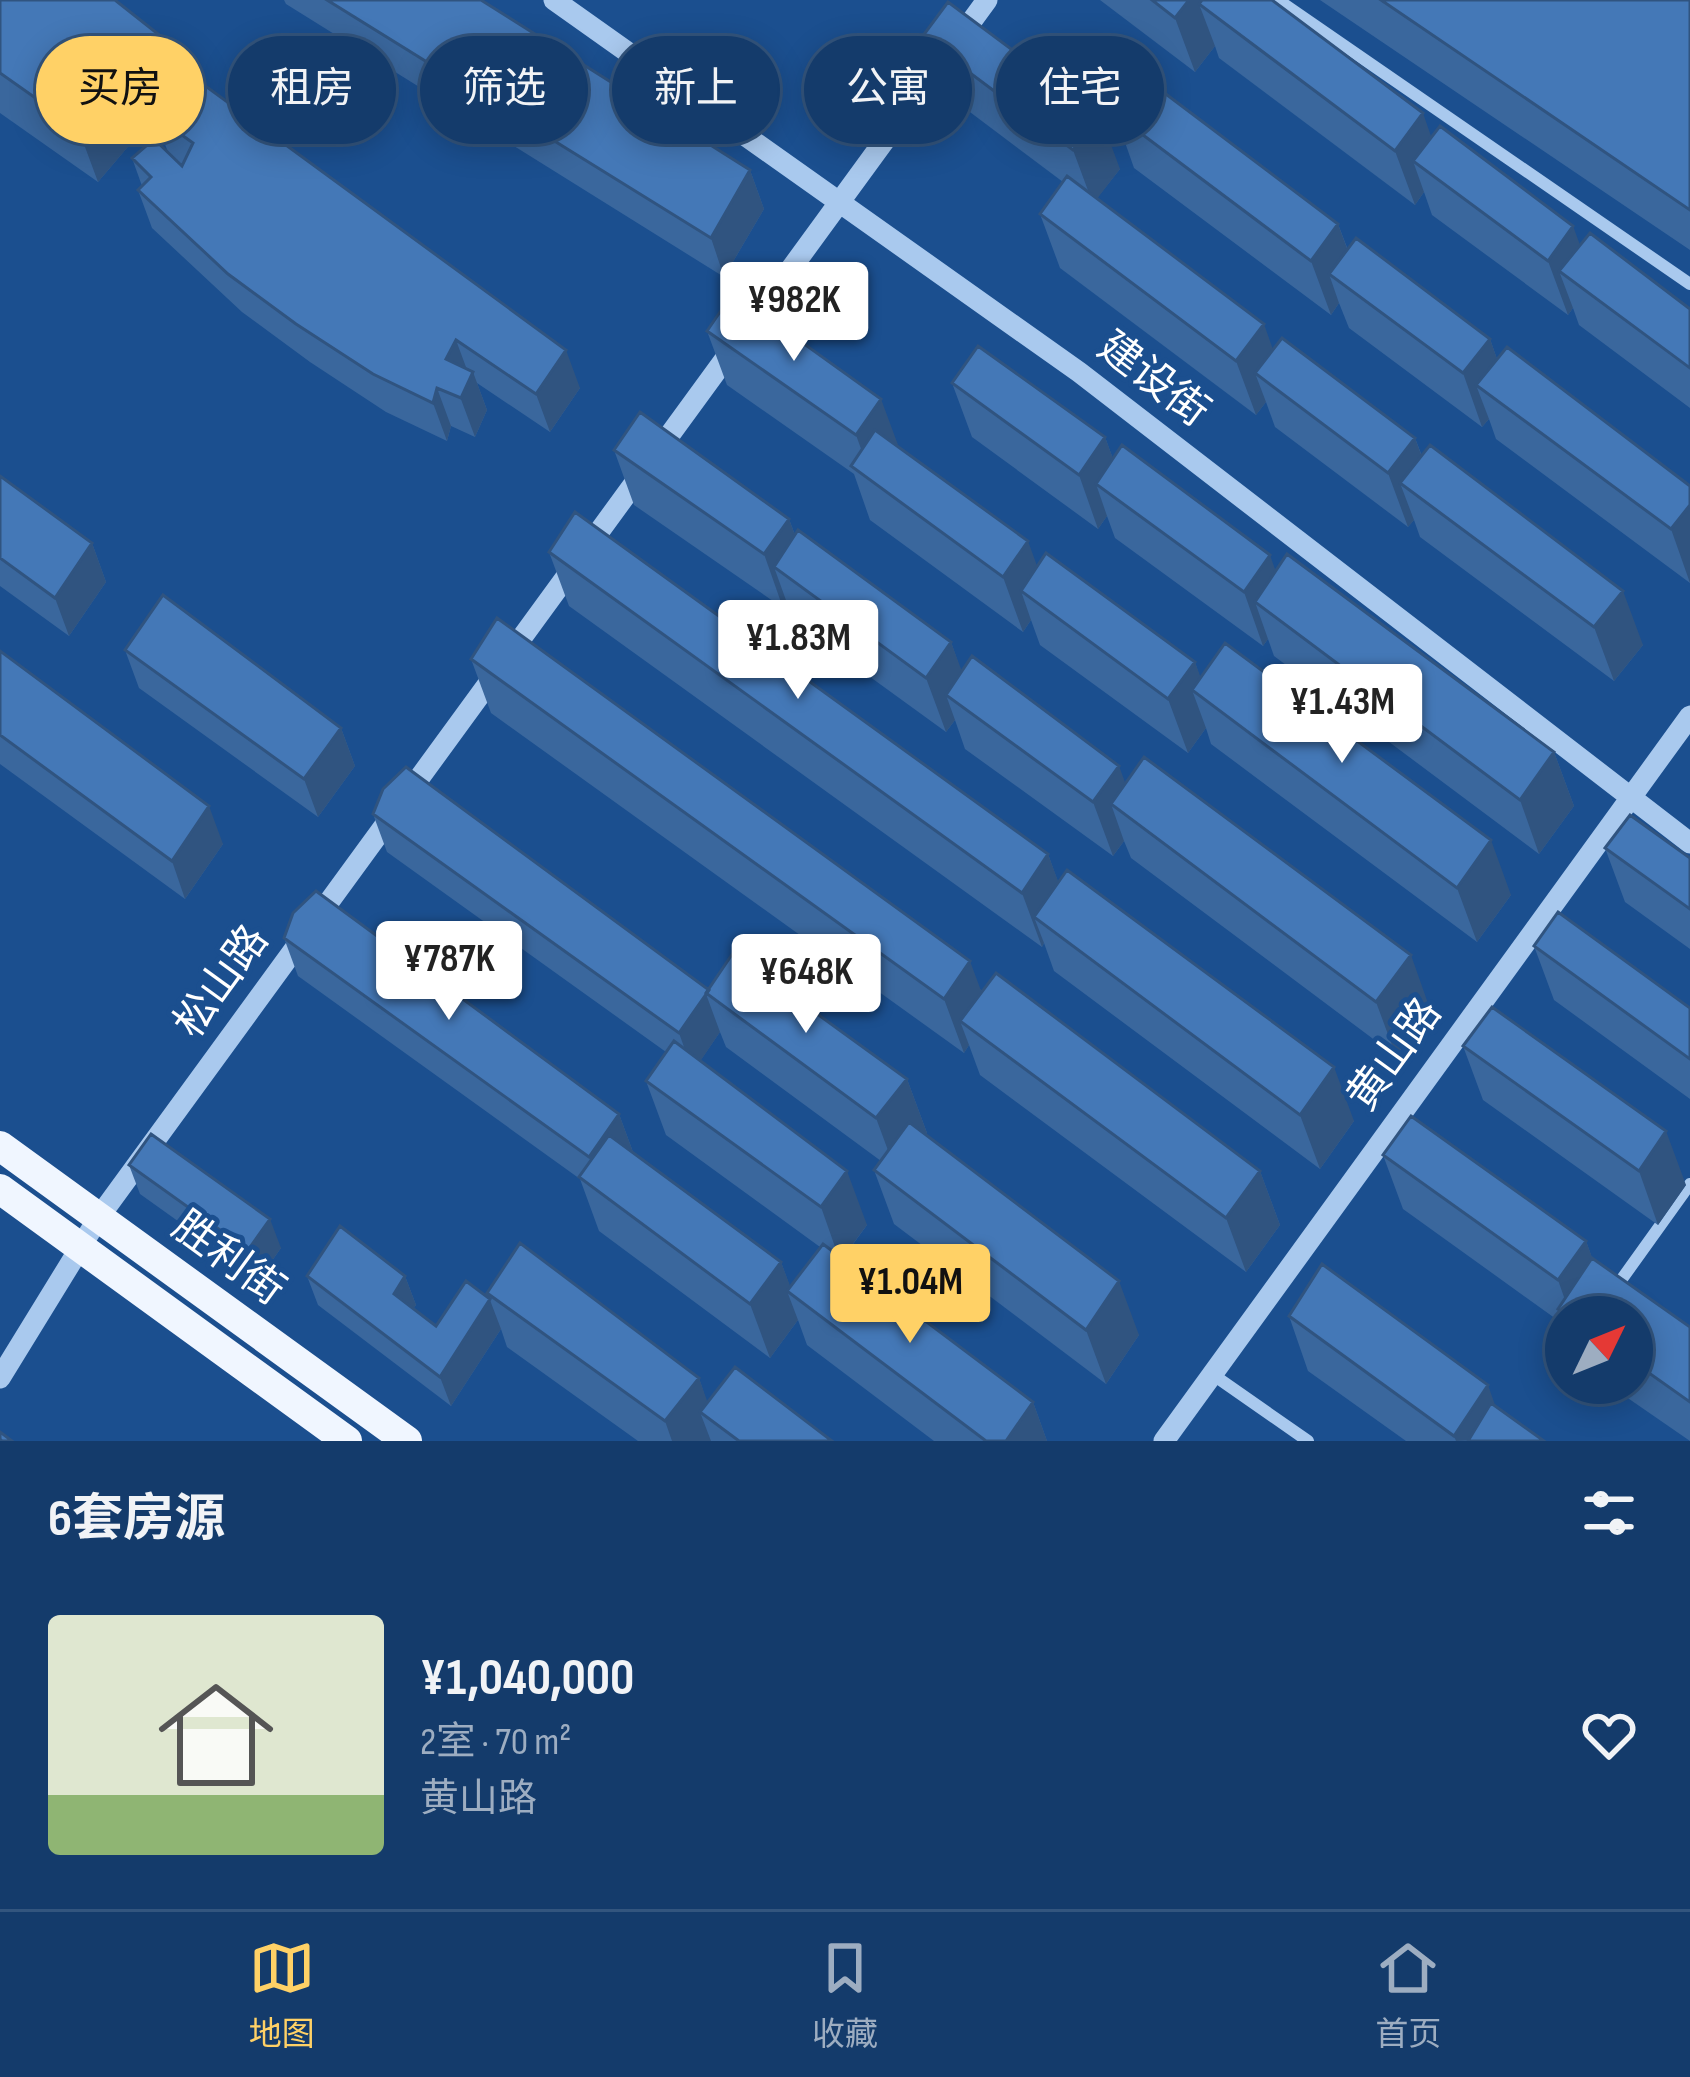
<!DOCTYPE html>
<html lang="zh">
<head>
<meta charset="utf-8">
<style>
  body { margin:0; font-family:"Sofia Sans Condensed","Noto Sans SC",sans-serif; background:#214673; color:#f1f3f6; height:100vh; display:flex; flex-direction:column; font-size:45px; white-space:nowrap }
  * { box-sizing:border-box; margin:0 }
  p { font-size:39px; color:#9dadc1 }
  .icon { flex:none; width:66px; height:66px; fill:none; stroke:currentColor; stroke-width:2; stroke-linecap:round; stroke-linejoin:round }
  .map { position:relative; height:1441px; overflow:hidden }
  .sheet { display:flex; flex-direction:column; background:#143b6b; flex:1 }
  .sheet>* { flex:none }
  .banner { position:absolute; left:36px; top:36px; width:1620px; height:108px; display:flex; gap:24px }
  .needle { width:78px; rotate:47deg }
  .controls { position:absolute; left:1545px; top:1296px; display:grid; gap:24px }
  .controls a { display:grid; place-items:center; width:108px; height:108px; border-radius:50%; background:#143b6b; box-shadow:0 6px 30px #0003,0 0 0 3px #33557e; font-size:60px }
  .price { position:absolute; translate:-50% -102px; padding:0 27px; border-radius:12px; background:#fff; color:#222; font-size:39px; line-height:78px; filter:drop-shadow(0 3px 6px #0008) }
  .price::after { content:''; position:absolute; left:50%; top:72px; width:36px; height:27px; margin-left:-18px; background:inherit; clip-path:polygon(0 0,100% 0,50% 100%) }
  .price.on { background:#ffd166; color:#111 }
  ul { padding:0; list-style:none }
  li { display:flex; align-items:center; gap:36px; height:300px; padding:0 48px }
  li span { display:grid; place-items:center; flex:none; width:336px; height:240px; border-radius:12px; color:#555 }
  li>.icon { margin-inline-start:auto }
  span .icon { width:144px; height:144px; fill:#fffc; stroke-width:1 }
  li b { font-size:51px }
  h2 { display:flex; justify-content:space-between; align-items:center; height:144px; padding:0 48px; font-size:51px }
  .chip { padding:0 42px; border-radius:54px; background:#143b6b; box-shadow:0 6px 30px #0003,0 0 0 3px #33557e; font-size:42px; line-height:108px }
  .chip.on { background:#ffd166; color:#111 }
  .menu { display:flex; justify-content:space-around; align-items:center; height:168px; border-top:3px solid #33557e; background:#143b6b; font-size:33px; color:#9dadc1 }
  .menu a { display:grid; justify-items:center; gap:6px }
  .menu .on { color:#ffd166 }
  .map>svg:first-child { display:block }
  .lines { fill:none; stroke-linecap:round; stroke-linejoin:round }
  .minor { stroke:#a9c9ee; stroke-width:12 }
  .tertiary { stroke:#a9c9ee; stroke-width:21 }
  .primary { stroke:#f0f6ff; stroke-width:30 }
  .wall { fill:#3a679d }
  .shaded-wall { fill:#305480 }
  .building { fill:#4478b7; stroke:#305480; stroke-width:3 }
  .labels { text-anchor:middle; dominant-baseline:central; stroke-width:10; stroke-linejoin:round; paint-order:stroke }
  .street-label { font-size:42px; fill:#fff; stroke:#1b4f8f }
</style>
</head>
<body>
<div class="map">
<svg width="1690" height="1441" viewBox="0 0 1690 1441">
  <rect width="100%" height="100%" fill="#1b4f8f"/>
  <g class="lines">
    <path class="minor" d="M1278,0L1690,284
      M1614,1290L1690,1184
      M1212,1374L1308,1441"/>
    <path class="tertiary" d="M554,0L1079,372L1690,843
      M0,1378L99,1217L987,0
      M1164,1441L1690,716"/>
    <path class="primary" d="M0,1146L407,1441
      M0,1189L347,1441"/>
  </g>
  <path class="wall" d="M0,0L176,83L580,388L550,432L477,383L487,410L475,437L451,426L447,441L386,412L310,362L242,312L152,228L138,190L142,186L132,158L168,152L154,116L98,182L0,113Z
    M284,0H481L750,170L764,209L724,277L286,4Z
    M1100,0H1272L1431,137L1580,245L1690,309V408L1579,325L1573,308L1568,315L1432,215L1424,192L1415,205L1219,58L1215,46L1195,72Z
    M1320,0H1690V250Z
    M922,37L1120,169L1097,198L1273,349L1415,438L1422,456L1643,645L1614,681L1420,537L1414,520L1408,527L1275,427L1266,402L1256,415L1060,268L1040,214L1063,182L942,91Z
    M1115,114L1338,224L1348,250L1490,339L1497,359L1690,486V583L1496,439L1489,419L1482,427L1349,328L1339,303L1331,315L1134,168Z
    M707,331L899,447L1037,566L1195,662L1200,678L1511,895L1477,942L1211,744L1206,728L1188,753L1040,645L1031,620L1023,632L870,520L854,474L727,385Z
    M952,383L1105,437L1113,459L1276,572L1554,752L1574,806L1539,854L1274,656L1268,639L1263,646L1115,538L1107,516L1098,529L972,437Z
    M614,450L789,519L795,535L951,642L961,671L1126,783L1430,1009L1396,1056L1131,858L1124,841L1113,856L965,749L955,720L946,732L793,621L787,603L783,608L634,505Z
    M0,476L92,543L106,582L69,636L0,586Z
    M549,552L1048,854L1058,882L1354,1121L1320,1169L1054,971L1044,943L1042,947L569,606Z
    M125,650L341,728L355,766L318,817L139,688Z
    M0,651L223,844L185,899L0,764Z
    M471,659L1260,1171L1280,1225L1246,1272L980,1075L969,1045L964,1053L491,713Z
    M373,814L709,989L907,1079L927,1133L925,1135L1139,1335L1106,1384L894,1224L874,1170L881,1161L726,1047L720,1032L700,1061L867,1225L843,1258L1033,1402L1047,1441H934L807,1345L798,1320L770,1358L599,1231L580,1179L298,976L284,938L619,1114L633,1152L781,1262L790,1287L820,1247L666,1135L646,1081L666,1052L387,852Z
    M1605,848L1690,858V949L1625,902Z
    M1534,946L1690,1008V1099L1554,1000Z
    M1463,1046L1686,1185L1658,1225L1483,1100Z
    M1383,1155L1586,1241L1592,1258L1690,1327V1441L1606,1383H1632V1317H1566V1331L1563,1324L1403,1209Z
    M129,1165L281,1248L259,1279L140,1194Z
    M307,1276H405L416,1305L413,1309L436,1326L490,1299L487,1293L699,1378L707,1403L832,1441H638L507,1347L501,1329L451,1406L318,1305Z
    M1289,1316L1495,1406L1544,1441H1406L1308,1371Z"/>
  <path class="shaded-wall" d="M1189,0H1209L1199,4L1215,46L1195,72L1175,18Z
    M158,34L178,88L98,182L78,128Z
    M1423,113L1442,168L1413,161L1424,192L1415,205L1395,151Z
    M1100,115L1120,169L1093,204L1073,150Z
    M750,170L764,209L724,277L711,238Z
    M1338,224L1358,278L1329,274L1339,303L1331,315L1311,261Z
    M1573,226L1593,280L1559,271L1573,308L1568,315L1548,261Z
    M1264,324L1283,378L1255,373L1266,402L1256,415L1236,361Z
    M1490,339L1509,393L1476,385L1489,419L1482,427L1463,373Z
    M456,340L470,378L473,372L487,410L475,437L446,359Z
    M566,350L580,388L550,432L536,394Z
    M437,388L451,426L447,441L433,403Z
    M881,399L901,453L873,482L856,435Z
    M1105,437L1125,491L1096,484L1107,516L1098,529L1079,475Z
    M1415,438L1435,492L1400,483L1414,520L1408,527L1388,473Z
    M1690,505V583L1671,529Z
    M789,519L809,573L774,567L787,603L783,608L764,554Z
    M1028,541L1048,596L1021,591L1031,620L1023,632L1003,577Z
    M92,543L106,582L69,636L55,598Z
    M1270,555L1289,609L1255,602L1268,639L1263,646L1244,592Z
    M1623,591L1643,645L1614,681L1594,627Z
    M951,642L971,696L946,695L955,720L946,732L926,678Z
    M1195,662L1210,703L1192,690L1206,728L1188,753L1168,699Z
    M341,728L355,766L318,817L304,779Z
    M1554,752L1574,806L1539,854L1520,800Z
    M1119,766L1139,820L1111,804L1124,841L1113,856L1093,802Z
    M209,806L223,844L185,899L172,861Z
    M1491,840L1511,895L1477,942L1457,888Z
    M1048,854L1068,908L1034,917L1044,943L1042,947L1022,893Z
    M1411,955L1430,1009L1396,1056L1376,1002Z
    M970,961L990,1015L960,1021L969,1045L964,1053L944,999Z
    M706,994L720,1032L693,1072L679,1033Z
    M1334,1067L1354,1121L1320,1169L1300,1115Z
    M907,1079L927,1133L896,1172L876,1118Z
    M619,1114L633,1152L603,1196L589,1157Z
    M1666,1131L1686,1185L1658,1225L1639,1171Z
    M847,1171L867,1225L840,1261L821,1207Z
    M1260,1171L1280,1225L1246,1272L1226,1218Z
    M270,1219L281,1248L259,1279L248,1250Z
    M1586,1241L1606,1295L1571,1317L1558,1280Z
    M781,1262L794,1296L787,1291L798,1320L770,1358L750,1304Z
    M405,1276L416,1305L404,1323L394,1294Z
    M1119,1281L1139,1335L1106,1384L1086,1330Z
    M490,1300L501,1329L451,1406L440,1377Z
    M699,1378L715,1423L700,1412L711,1441H672L665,1421Z
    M1488,1385L1507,1439L1456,1441L1454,1436Z
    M1033,1402L1047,1441H1006Z"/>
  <path class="building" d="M0,0H115L158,34L78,128L0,73Z
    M327,0H481L750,170L711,238Z
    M1152,0H1189L1175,18Z
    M1202,0H1272L1423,113L1395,151L1199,4Z
    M1381,0H1690V210Z
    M948,2L1100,115L1073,150L922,37Z
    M185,71L566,350L536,394L456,340L446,359L473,372L461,398L437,388L433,403L373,374L296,324L228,274L138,190L151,177L132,158L154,139L182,166L193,143L154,115Z
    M1142,76L1338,224L1311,261L1115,114Z
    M1440,126L1573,226L1548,261L1413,161Z
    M1067,176L1264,324L1236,361L1040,214Z
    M1590,233L1690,309V368L1559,271Z
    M1356,238L1490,339L1463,373L1329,274Z
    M733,293L881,399L856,435L707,331Z
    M1282,338L1415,438L1388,473L1255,373Z
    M978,346L1105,437L1079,475L952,383Z
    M1507,347L1690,486V505L1671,529L1476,385Z
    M640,412L789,519L764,554L614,450Z
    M875,430L1028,541L1003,577L851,466Z
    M1122,445L1270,555L1244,592L1096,484Z
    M1430,445L1623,591L1594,627L1400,483Z
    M0,476L92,543L55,598L0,558Z
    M575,512L1048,854L1022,893L549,552Z
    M798,530L951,642L926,678L774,567Z
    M1046,553L1195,662L1168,699L1021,591Z
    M1287,554L1554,752L1520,800L1255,602Z
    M163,595L341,728L304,779L125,650Z
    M497,618L970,961L944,999L471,659Z
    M1225,643L1491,840L1457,888L1192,690Z
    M0,651L209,806L172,861L0,735Z
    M972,656L1119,766L1093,802L946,695Z
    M1144,757L1411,955L1376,1002L1111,804Z
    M406,767L709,990L679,1033L373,814L383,789Z
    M1630,815L1690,858V909L1605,848Z
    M1067,870L1334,1067L1300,1115L1034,917Z
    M316,891L619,1114L589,1157L284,938L293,913Z
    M1558,912L1690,1008V1059L1534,946Z
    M733,953L907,1079L876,1118L706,993Z
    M996,973L1260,1171L1226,1218L960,1021Z
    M1492,1007L1666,1131L1639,1171L1463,1046Z
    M674,1041L847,1171L821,1207L646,1081Z
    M1411,1116L1586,1241L1558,1280L1383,1155Z
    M909,1122L1119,1281L1086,1330L874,1170Z
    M151,1134L270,1219L248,1250L129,1165Z
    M609,1135L781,1262L750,1304L579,1177Z
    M340,1226L405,1276L394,1294L436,1326L466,1281L490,1299L440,1377L307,1276Z
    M520,1243L699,1378L665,1421L487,1293Z
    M823,1244L1033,1402L1006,1441H986L787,1291Z
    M1592,1258L1690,1327V1402L1632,1361V1317H1570L1558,1309Z
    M1322,1264L1488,1385L1454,1436L1289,1316Z
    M735,1367L832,1441H739L700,1412Z
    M1491,1403L1544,1441H1468Z
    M0,1432L12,1441H2L0,1439Z"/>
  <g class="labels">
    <g class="street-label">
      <text transform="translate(1153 380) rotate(37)">建设街</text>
      <text transform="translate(222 982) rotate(-54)">松山路</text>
      <text transform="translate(1395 1055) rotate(-54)">黄山路</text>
      <text transform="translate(228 1259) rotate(36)">胜利街</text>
    </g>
  </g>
</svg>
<div class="controls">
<a><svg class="needle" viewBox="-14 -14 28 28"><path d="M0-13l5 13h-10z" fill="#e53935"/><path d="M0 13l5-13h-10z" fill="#9dadc1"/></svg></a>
</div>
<b class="price" style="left:794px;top:364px">¥982K</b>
<b class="price" style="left:798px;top:702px">¥1.83M</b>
<b class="price" style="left:1342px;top:766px">¥1.43M</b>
<b class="price" style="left:449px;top:1023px">¥787K</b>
<b class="price" style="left:806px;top:1036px">¥648K</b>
<b class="price on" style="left:910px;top:1346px">¥1.04M</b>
<div class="banner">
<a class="chip on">买房</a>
<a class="chip">租房</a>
<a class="chip">筛选</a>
<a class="chip">新上</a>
<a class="chip">公寓</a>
<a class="chip">住宅</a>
</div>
</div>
<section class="sheet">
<h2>6套房源<svg class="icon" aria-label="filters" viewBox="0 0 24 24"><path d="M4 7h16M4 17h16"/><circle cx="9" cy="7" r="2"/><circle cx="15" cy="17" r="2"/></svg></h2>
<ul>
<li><span style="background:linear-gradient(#dfe7d0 75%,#8fb573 0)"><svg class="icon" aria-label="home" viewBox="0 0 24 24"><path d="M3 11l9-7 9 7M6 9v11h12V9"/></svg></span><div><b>¥1,040,000</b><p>2室 · 70 m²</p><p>黄山路</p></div><svg class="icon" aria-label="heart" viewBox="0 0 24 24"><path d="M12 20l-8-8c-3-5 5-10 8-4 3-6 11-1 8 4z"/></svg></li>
</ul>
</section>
<nav class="menu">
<a class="on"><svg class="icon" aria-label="map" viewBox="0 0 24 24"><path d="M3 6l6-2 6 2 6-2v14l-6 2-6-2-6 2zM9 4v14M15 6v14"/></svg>地图</a>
<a><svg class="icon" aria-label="saved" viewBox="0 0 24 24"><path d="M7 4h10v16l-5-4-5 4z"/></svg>收藏</a>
<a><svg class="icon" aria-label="home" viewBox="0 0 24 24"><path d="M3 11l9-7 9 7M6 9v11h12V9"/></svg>首页</a>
</nav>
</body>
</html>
